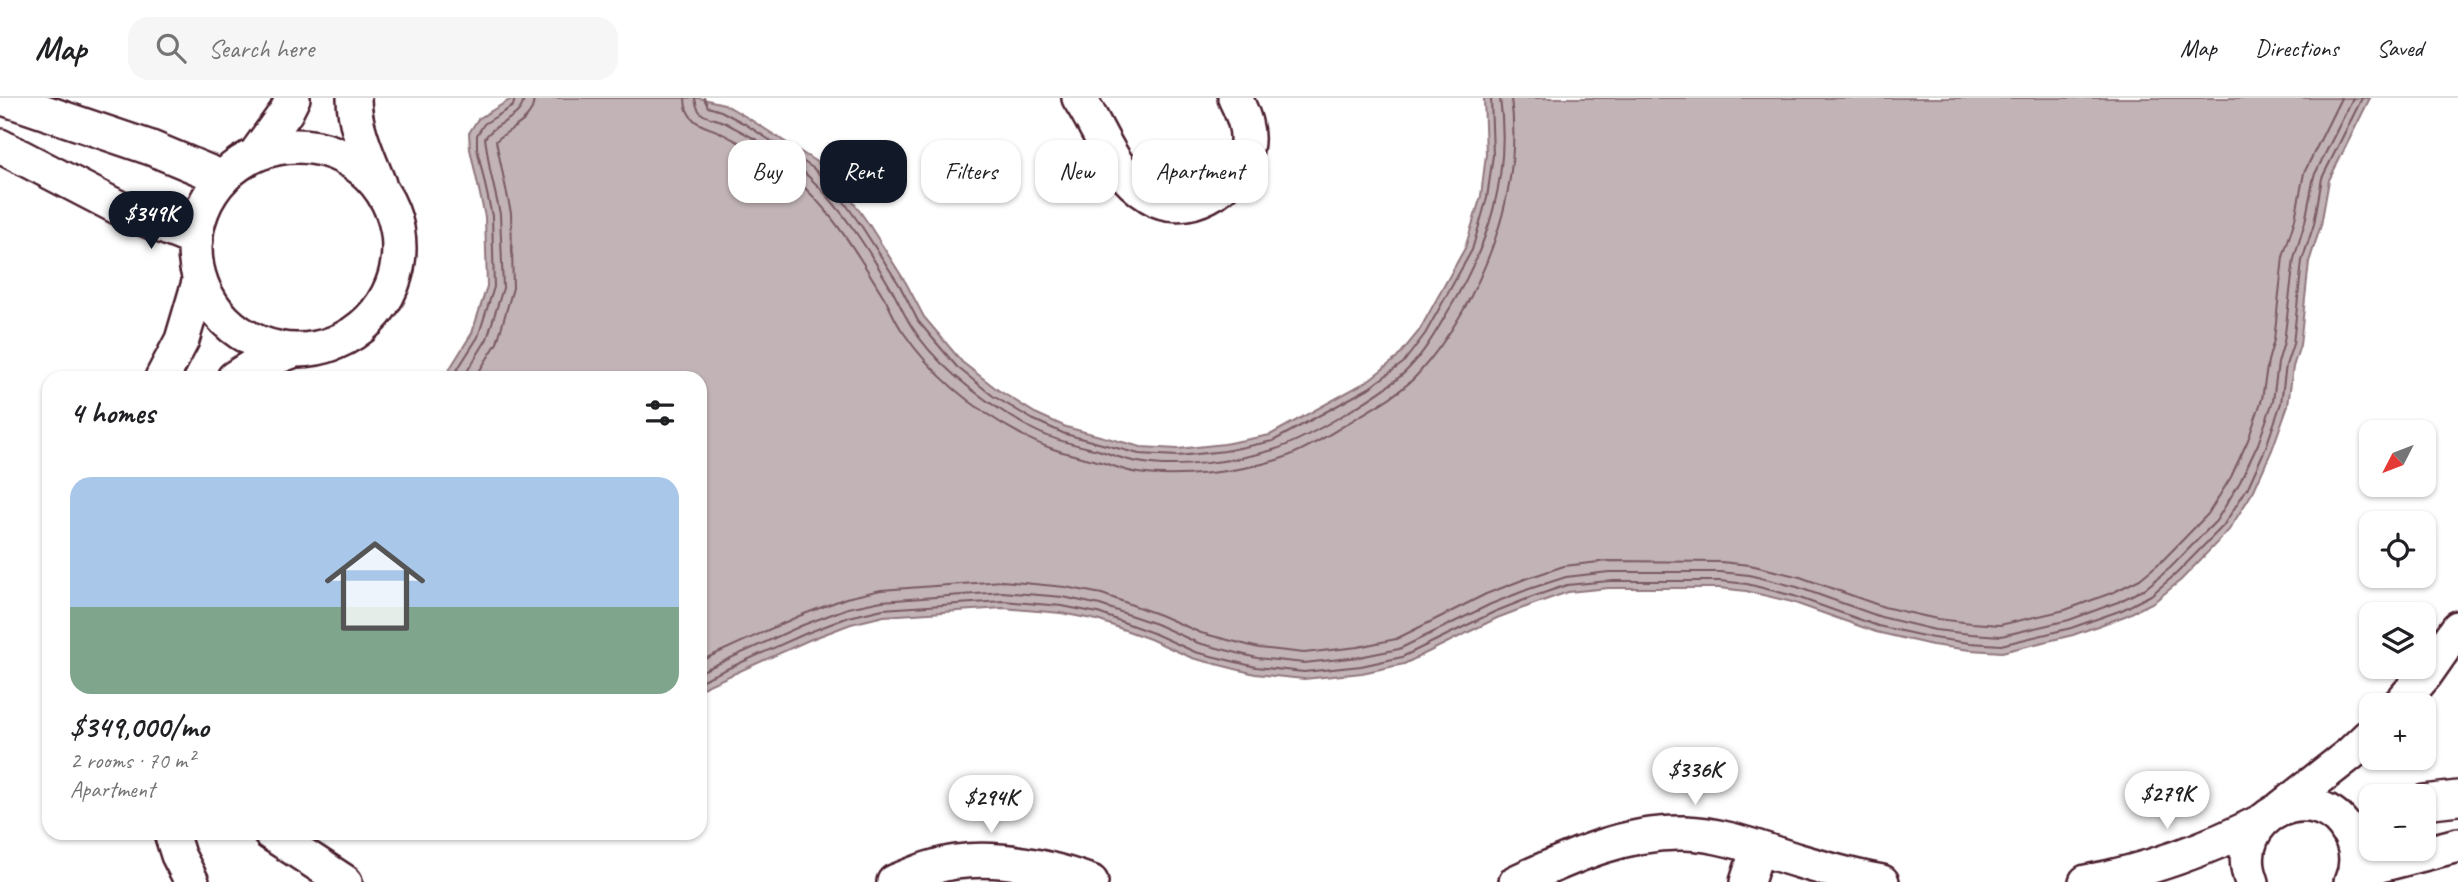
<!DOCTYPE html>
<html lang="en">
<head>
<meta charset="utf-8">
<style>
  body { margin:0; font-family:Caveat,sans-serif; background:#f6f6f6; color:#202124; height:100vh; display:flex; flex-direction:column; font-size:26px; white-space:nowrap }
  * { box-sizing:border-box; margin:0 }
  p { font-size:23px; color:#757577 }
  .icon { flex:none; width:38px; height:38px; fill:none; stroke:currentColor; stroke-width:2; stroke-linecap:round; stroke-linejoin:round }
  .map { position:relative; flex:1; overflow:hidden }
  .panel { position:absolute; left:42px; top:273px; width:665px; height:469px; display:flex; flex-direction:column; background:#fff; border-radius:21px; box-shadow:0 2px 5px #0004 }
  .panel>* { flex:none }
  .guide { position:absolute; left:728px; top:42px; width:665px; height:63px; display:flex; gap:14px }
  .needle { width:46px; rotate:228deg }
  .tools { position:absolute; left:2359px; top:322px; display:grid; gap:14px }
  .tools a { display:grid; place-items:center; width:77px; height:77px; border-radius:14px; background:#fff; box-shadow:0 2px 5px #0004; font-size:35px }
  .price { position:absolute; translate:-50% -60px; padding:0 16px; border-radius:24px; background:#fff; color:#222; font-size:23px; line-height:46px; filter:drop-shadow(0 2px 4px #0008) }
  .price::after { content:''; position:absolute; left:50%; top:42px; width:21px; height:16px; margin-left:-10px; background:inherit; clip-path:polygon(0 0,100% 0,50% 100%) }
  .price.selected { background:#111827; color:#fff }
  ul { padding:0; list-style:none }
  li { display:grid; align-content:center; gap:14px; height:371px; padding:0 28px }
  li span { display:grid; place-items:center; height:217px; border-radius:21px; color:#555 }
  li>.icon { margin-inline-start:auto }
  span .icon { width:126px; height:126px; fill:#fffc; stroke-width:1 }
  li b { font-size:30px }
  h2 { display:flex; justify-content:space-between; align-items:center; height:84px; padding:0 28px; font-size:30px }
  .pill { padding:0 24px; border-radius:21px; background:#fff; box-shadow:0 2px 5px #0004; font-size:24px; line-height:63px }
  .pill.selected { background:#111827; color:#fff }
  header { display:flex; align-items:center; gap:42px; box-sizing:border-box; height:98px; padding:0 35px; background:#fff; border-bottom:2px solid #e0e0e0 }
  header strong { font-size:33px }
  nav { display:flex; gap:38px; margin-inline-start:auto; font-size:24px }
  .search { width:490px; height:63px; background:#f6f6f6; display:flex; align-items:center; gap:18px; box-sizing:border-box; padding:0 24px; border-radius:21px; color:#757577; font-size:26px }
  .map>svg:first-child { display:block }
  .water { fill:#c1b3b6; stroke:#91787e; stroke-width:2 }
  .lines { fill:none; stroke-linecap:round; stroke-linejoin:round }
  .shore { stroke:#7a5a63; stroke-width:2 }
  .minor-casing { stroke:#4a1f2b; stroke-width:38 }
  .minor { stroke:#fff; stroke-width:33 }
</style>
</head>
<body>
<header>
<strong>Map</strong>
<div class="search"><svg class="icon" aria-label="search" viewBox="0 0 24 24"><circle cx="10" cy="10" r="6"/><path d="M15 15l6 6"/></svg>Search here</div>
<nav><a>Map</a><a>Directions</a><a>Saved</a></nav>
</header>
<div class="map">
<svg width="2458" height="784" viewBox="0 0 2458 784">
  <rect width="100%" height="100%" fill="#fff"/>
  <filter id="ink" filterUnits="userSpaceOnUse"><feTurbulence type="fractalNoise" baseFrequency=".0143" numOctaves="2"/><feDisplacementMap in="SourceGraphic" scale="14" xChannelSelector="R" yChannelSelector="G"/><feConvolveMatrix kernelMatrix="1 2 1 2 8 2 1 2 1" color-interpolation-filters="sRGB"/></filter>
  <g filter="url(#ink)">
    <path class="water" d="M513,0H699L724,6L748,20L818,65L846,94L868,125L906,185L924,219L962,264L998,292L1035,315L1066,329L1141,349L1178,351L1224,346L1270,337L1366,284L1397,260L1419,233L1465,150L1481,98L1486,56L1484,0H2370L2329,82L2321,127L2309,164L2300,247L2293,269L2288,307L2272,352L2254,392L2229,432L2181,482L2154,504L2125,518L2073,537L2002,554L1970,552L1932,547L1876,534L1792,504L1746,493L1719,490H1609L1568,494L1534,506L1497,520L1404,566L1362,575L1304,581L1255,576L1192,560L1150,541L1097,522L1061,515L1003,510L884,518L851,526L809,542L700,591V280H444L472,235L487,188L485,119L470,51L469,35L478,21Z"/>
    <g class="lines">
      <path class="shore" d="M685,0C685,9 687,16 694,22C701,29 712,30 721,35C749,50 781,65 803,88C835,119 859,158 882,196C890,208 894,222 903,234C933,278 975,312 1022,337C1046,351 1070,356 1097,363C1110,366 1124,373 1138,375C1179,381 1237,374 1277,362C1305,353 1333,334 1358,319C1378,307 1402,294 1418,276C1481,204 1524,96 1511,0
        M695,0C696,6 697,12 702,16C708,20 717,21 724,24C753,40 786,56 809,79C843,111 870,154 893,194C899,205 904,216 910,226C936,269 982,302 1025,327C1048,341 1072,346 1098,352C1111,356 1124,362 1138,364C1176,372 1236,363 1273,352C1303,343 1390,292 1410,269C1425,253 1436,234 1447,215C1488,149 1511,79 1500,0
        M704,0L708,9L721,13L745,26L813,70L840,98L862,129L900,188L918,223L957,269L993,298L1032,321L1065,336L1139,356L1178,358L1225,353L1273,343L1369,290L1403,265L1425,236L1472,152L1487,100L1493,57L1491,0
        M452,280L478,239L494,189L492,118L477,50V37L484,26L513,8L515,0
        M463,280L487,241L503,190L500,116L490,72L485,40C495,23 522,22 524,0
        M475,280L497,245L513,190L511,115L496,43C511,28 533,25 534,0
        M700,563L799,518L846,500L881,492L1002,483L1065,489L1102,496L1160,517L1201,535L1259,550L1304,555L1358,549L1396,541L1486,496L1525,481L1564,468L1608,463L1721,464L1750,467L1800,479L1884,509L1937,521L1972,525L2000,527L2065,512L2114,494L2140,481L2163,462L2208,416L2231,379L2248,342L2262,301L2268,263L2274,242L2283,159L2295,121L2304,75L2341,0
        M700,574L803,527L848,510L882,503L1002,494L1063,499L1100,507L1156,526L1198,545L1257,560L1304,565L1359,559L1399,551L1491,506L1529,491L1566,479L1609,474H1720L1749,477L1797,489L1881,519L1935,532L1971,536L2001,538L2069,522L2118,504L2146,490L2170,470L2216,423L2240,384L2258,346L2273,303L2278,265L2284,244L2294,161L2305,124L2314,78L2353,0
        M700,583L807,535L849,519L883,511L1003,503L1062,508L1098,515L1153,535L1195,554L1256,569L1304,574L1361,568L1402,559L1494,514L1532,499L1567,487L1609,483H1720L1747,486L1794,498L1878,528L1933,540L1970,545L2001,547L2071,530L2122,512L2151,497L2176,476L2223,428L2248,389L2266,349L2281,305L2286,267L2293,246L2302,163L2314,126L2322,80L2362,0"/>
      <g class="minor-casing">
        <path id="minor" d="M3,0L151,50L223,80
          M354,0C354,29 368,59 379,86
          M1079,0C1103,36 1111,74 1150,98C1186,121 1236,90 1246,51C1250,33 1243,16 1235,0
          M0,48L127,114L196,142
          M195 150a102 102 0 1 1 204 0a102 102 0 1 1-204 0Z
          M255,57L286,14L293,0
          M162,280L182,242L200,181
          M234,280L253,268L292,253
          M2399,607L2425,577L2458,530
          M2424,704L2458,700
          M2281,710L2350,656L2371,636
          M171,735L178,757L192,784
          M270,735L345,784
          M894,784C914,776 934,767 956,764C1001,758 1049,769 1091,784
          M1516,784C1569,760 1625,733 1685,735C1724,736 1762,752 1799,763C1826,771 1854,779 1882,784
          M1747,784L1758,750
          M2086,784C2144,774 2210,750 2262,723
          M2252,784C2226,717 2317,675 2350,737C2357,752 2358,769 2351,784
          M2357,784L2376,768L2458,747"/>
      </g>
      <use href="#minor" class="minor"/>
    </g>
  </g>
</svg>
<div class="tools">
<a><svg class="needle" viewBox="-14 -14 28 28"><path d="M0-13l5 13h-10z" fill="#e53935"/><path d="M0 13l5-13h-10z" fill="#757577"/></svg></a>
<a><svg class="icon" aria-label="locate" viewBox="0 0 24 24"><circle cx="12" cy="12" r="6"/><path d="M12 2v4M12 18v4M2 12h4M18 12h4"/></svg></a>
<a><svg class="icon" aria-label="layers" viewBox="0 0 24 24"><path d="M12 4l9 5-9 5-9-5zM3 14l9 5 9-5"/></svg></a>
<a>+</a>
<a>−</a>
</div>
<b class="price selected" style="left:151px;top:153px">$349K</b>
<b class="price" style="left:1695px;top:709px">$336K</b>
<b class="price" style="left:2167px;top:733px">$279K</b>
<b class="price" style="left:991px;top:737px">$294K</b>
<div class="guide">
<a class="pill">Buy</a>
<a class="pill selected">Rent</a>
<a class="pill">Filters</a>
<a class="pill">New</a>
<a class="pill">Apartment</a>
</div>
<section class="panel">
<h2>4 homes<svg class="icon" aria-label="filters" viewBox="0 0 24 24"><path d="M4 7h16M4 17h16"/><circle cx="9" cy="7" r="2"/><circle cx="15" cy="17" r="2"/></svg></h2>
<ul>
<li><span style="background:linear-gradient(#a9c7e8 60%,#7fa58c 0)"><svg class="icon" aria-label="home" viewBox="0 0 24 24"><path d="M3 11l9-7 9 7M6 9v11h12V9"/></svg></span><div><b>$349,000/mo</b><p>2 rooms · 70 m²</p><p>Apartment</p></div></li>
</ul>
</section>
</div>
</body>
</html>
